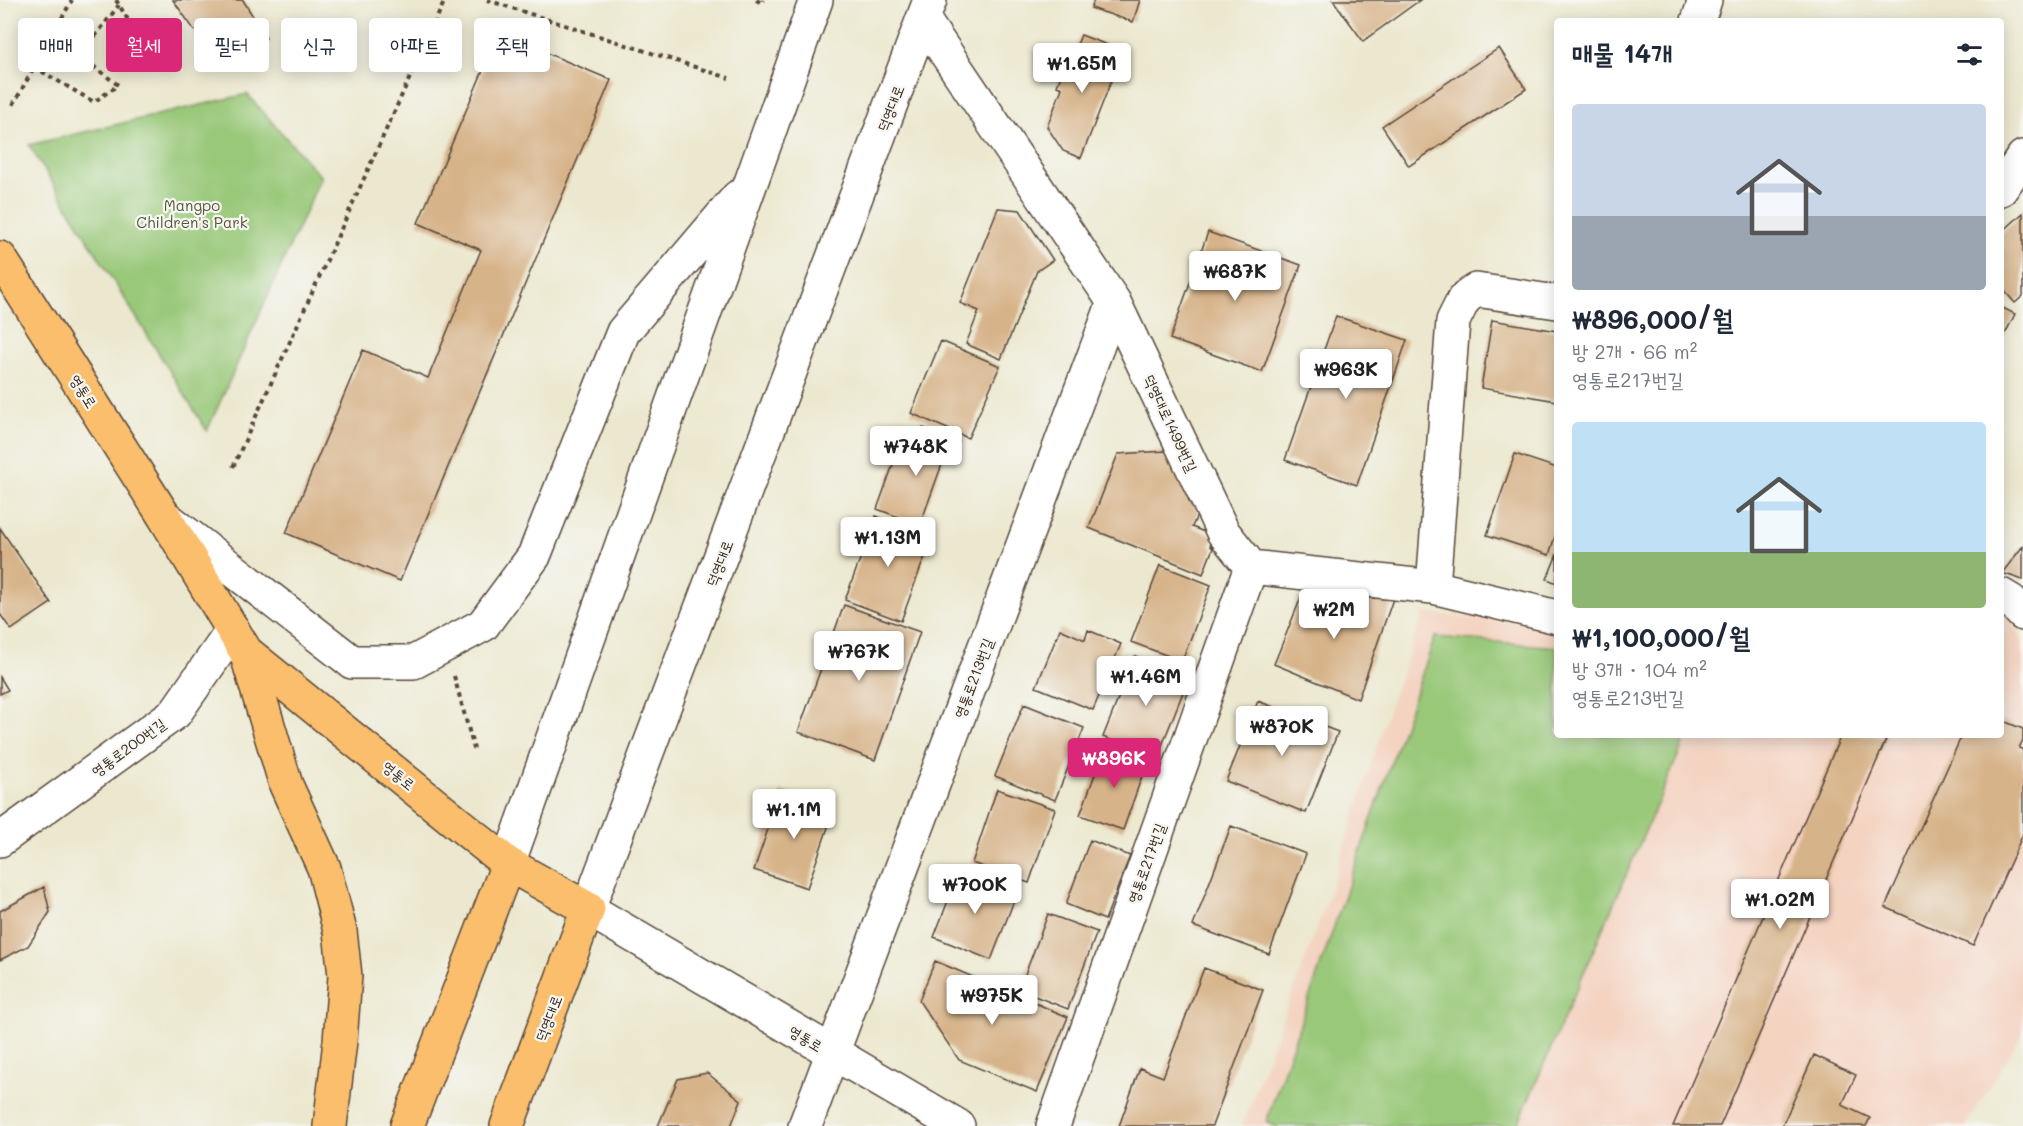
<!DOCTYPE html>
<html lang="ko">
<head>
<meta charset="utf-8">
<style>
  body { margin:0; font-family:Mali,"Poor Story",sans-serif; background:#f6f6f7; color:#1f2937; height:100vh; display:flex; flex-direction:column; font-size:22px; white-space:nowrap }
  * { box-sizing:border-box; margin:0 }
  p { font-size:20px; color:#747a83 }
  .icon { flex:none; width:33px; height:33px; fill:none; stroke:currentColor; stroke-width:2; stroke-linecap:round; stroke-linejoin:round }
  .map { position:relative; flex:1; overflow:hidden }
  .panel { position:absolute; left:1554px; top:18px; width:450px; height:720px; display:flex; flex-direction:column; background:#fff; border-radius:6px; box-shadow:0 3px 15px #0003 }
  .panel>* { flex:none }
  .banner { position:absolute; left:18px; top:18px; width:570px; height:54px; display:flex; gap:12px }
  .price { position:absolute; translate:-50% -51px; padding:0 14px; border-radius:6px; background:#fff; color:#222; font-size:20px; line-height:39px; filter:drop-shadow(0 2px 3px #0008) }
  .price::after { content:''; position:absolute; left:50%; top:36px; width:18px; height:14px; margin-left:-9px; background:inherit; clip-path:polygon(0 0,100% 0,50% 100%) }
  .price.current { background:#db2777; color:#fff }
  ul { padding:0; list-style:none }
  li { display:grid; align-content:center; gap:12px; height:318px; padding:0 18px }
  li span { display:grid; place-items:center; height:186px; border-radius:6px; color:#555 }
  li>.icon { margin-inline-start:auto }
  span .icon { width:108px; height:108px; fill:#fffc; stroke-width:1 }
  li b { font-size:26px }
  h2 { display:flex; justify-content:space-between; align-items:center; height:72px; padding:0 18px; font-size:26px }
  .tag { padding:0 21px; border-radius:6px; background:#fff; box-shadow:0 3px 15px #0003; font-size:21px; line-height:54px }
  .tag.current { background:#db2777; color:#fff }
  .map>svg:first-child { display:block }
  .built { fill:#f4d3c1 }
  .green { fill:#98c878; stroke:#6a794b; stroke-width:1.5 }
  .building { fill:#d7b389 }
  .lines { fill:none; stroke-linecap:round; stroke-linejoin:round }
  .minor-casing { stroke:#564639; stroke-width:36 }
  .major-casing { stroke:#564639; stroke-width:36 }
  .path { stroke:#564639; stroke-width:4; stroke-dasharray:4.5 4.5; stroke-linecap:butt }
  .minor { stroke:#fff; stroke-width:33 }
  .major { stroke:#fabe6d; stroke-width:33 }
  .labels { text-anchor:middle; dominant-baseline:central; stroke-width:4.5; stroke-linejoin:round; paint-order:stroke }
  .street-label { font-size:15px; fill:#3b2a1e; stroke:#f6f6f2 }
  .park-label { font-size:15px; fill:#575939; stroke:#f6f6f2 }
</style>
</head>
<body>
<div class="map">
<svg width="2023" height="1126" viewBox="0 0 2023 1126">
  <rect width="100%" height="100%" fill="#f6f6f2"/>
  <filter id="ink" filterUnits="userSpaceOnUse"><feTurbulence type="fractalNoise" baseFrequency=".0167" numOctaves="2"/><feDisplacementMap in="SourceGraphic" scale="12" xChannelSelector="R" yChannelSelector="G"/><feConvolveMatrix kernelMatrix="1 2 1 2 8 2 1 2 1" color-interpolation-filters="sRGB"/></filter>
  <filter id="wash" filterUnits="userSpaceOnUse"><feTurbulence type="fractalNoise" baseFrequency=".008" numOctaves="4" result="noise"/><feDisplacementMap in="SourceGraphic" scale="24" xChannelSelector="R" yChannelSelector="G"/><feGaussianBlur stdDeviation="1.35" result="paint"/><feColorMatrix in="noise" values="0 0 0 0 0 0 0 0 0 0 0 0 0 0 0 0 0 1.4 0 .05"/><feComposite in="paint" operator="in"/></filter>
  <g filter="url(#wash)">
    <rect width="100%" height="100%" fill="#ece8cf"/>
    <path class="built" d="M2001,607H2003L2023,643V1033L1965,1126H1242L1327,901L1389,708L1424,613L1557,627V735H2001Z"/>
    <path class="green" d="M247,94L321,177L207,431L29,145Z
      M1435,637L1557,647V735H1687L1517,1126H1274L1266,1122Z"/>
    <g id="blocks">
      <path class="building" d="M173,0H243L266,38L228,58L208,21L195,31Z
        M1094,0H1140L1133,22L1091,8Z
        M1333,0H1420L1363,41Z
        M499,33L611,80L400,581L286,533L363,350L428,378L481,250L418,223Z
        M1081,35L1123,51L1081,158L1063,151L1047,127L1062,88L1057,86L1070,53L1073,54Z
        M1499,48L1526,89L1409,166L1382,126Z
        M998,208L1020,210L1053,260L1037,271L1001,359L966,344L979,311L960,303Z
        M2023,213V296L2015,303L2001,287V233Z
        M1208,232L1301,265L1262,372L1170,339Z
        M2001,307L2015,314L2001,342Z
        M1336,316L1407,340L1357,485L1285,460Z
        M1492,320L1557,331V401L1481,388Z
        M941,341L1000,366L968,438L911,413Z
        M923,428L959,441L953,459L945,456L920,525L877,509L899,448L914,453Z
        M1166,451L1178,460L1198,513L1192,527L1214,536L1210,546L1213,548L1203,574L1089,528L1118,454Z
        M1515,454L1557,468V530L1549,555L1487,535Z
        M876,516L932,537L901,621L845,600Z
        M0,528L51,603L11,630L0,614Z
        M2023,546V580L2002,573Z
        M1557,554V583L1547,579Z
        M1160,565L1211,585L1182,661L1131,642Z
        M1302,595L1393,599L1358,699L1274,664Z
        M844,605L920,632L875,760L798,732Z
        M1060,629L1085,640L1088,630L1121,644L1093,710L1036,687Z
        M1135,656L1189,677L1157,758L1103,737Z
        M0,677L8,690L0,694Z
        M1258,701L1338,732L1306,813L1226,781Z
        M1024,704L1084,728L1055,800L995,776Z
        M2001,720L2023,729V740L2019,748L2023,750V834L1973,946L1885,907L1962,735H2001Z
        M1841,735H1888L1720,1126H1673Z
        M1105,747L1147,762L1123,830L1080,815Z
        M997,789L1055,809L1029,883L972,863Z
        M781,791L834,810L807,888L754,870Z
        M1231,826L1306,854L1269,954L1193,926Z
        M1090,840L1130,856L1105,920L1066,904Z
        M960,870L1017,893L991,960L934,937Z
        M44,887L50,912L28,946L0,960V911Z
        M1048,914L1097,932L1068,1009L1019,990Z
        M935,961L1068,1017L1037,1092L959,1060L919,1001Z
        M1204,968L1263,990L1212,1126H1119L1140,1068L1163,1077Z
        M1814,1055L1856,1075L1842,1105L1870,1118L1866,1126H1782Z
        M707,1073L741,1100L731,1126H658L678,1079Z"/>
    </g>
  </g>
  <g filter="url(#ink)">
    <use href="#blocks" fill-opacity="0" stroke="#564639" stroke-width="1.5"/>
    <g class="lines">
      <g class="minor-casing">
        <path id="minor" d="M930,0L588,909L958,1126
          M923,19L1114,302L1223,532L1251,567L1433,587L1557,617
          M1698,21L1705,0
          M2001,189L2023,157
          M165,517L352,662H414L483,625L534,556L623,332L738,197
          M1433,587L1453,321L1464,299L1476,290L1557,302
          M2001,595L2011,601L2023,614
          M0,840L175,713L233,630
          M508,864L816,0
          M805,1126L1114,302
          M1053,1126L1251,567"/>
      </g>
      <g class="major-casing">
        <path id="major" d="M0,258L164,516L246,652L508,864L588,909L507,1126
          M246,652L286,785L324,868L340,931L345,976L340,1041L330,1126
          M407,1126L508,864"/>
      </g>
      <path class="path" d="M116,0L158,69
        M487,0L729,78
        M756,0L762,3L763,0
        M34,67L94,102L118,85L80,56L119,5
        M13,105L72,0
        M233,467L445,0
        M454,676L474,749"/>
      <use href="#minor" class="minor"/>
      <use href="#major" class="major"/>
    </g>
  </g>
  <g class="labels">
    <g class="street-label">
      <text transform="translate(890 108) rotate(-69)">덕영대로</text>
      <text transform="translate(84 391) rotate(58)">영통로</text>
      <text transform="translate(1171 423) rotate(65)">덕영대로1499번길</text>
      <text transform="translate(719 563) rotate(-69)">덕영대로</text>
      <text transform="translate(973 678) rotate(-69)">영통로213번길</text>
      <text transform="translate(128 747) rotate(-36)">영통로200번길</text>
      <text transform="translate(399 775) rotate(39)">영통로</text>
      <text transform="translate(1146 863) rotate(-70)">영통로217번길</text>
      <text transform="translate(548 1018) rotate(-69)">덕영대로</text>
      <text transform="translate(806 1038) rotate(31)">영통로</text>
    </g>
    <g class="park-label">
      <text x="192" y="205">Mangpo<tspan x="192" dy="17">Children's Park</tspan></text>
    </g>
  </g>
</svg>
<b class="price" style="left:1082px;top:94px">₩1.65M</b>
<b class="price" style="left:1235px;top:302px">₩687K</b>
<b class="price" style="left:1346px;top:400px">₩963K</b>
<b class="price" style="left:916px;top:477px">₩748K</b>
<b class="price" style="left:888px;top:568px">₩1.13M</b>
<b class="price" style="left:1334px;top:640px">₩2M</b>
<b class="price" style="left:859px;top:682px">₩767K</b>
<b class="price" style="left:1146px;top:707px">₩1.46M</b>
<b class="price" style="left:1282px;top:757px">₩870K</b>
<b class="price current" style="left:1114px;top:789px">₩896K</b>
<b class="price" style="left:794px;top:840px">₩1.1M</b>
<b class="price" style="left:975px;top:915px">₩700K</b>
<b class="price" style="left:1780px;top:930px">₩1.02M</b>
<b class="price" style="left:992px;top:1026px">₩975K</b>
<div class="banner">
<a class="tag">매매</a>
<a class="tag current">월세</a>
<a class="tag">필터</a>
<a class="tag">신규</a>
<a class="tag">아파트</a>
<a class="tag">주택</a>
</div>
<section class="panel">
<h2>매물 14개<svg class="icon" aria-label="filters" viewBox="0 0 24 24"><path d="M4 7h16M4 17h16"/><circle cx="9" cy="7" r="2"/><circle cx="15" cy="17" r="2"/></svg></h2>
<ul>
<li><span style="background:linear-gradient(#c9d6e8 60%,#9aa5b1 0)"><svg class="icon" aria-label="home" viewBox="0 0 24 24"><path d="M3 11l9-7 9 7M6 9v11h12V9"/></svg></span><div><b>₩896,000/월</b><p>방 2개 · 66 m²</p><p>영통로217번길</p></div></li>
<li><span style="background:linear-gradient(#bfe0f5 70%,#8fb573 0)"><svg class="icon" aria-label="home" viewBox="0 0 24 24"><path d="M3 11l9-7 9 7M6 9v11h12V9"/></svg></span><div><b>₩1,100,000/월</b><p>방 3개 · 104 m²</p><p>영통로213번길</p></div></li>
</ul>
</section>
</div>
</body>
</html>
